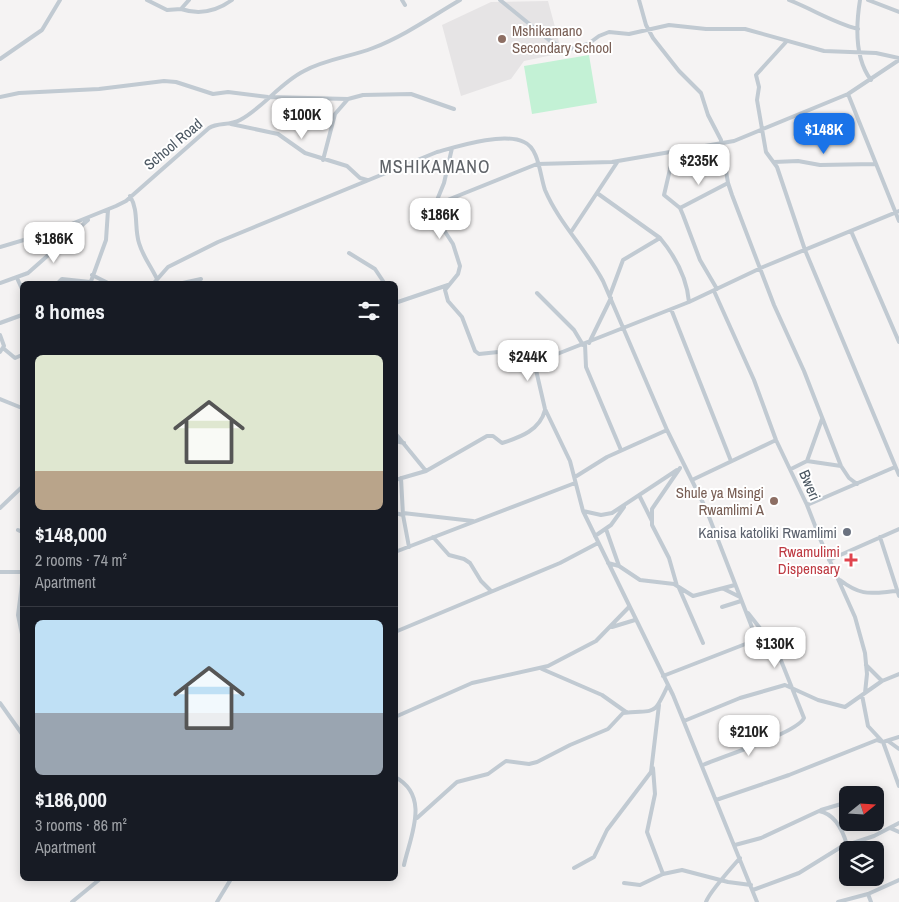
<!DOCTYPE html>
<html lang="en">
<head>
<meta charset="utf-8">
<style>
  body { margin:0; font-family:"Archivo Narrow",sans-serif; background:#242831; color:#f1f3f6; height:100vh; display:flex; flex-direction:column; font-size:19px; white-space:nowrap }
  * { box-sizing:border-box; margin:0 }
  p { font-size:16px; color:#9ea1a6 }
  .icon { flex:none; width:28px; height:28px; fill:none; stroke:currentColor; stroke-width:2; stroke-linecap:round; stroke-linejoin:round }
  .map { position:relative; flex:1; overflow:hidden }
  .panel { position:absolute; left:20px; top:281px; width:378px; height:600px; display:flex; flex-direction:column; background:#171b24; border-radius:8px; box-shadow:0 2px 12px #0003 }
  .panel>* { flex:none }
  .needle { width:32px; rotate:72deg }
  .tools { position:absolute; left:839px; top:786px; display:grid; gap:10px }
  .tools a { display:grid; place-items:center; width:45px; height:45px; border-radius:8px; background:#171b24; box-shadow:0 2px 12px #0003; font-size:25px }
  .price { position:absolute; translate:-50% -42px; padding:0 11px; border-radius:10px; background:#fff; color:#222; font-size:16px; line-height:32px; filter:drop-shadow(0 1px 2px #0008) }
  .price::after { content:''; position:absolute; left:50%; top:30px; width:15px; height:11px; margin-left:-8px; background:inherit; clip-path:polygon(0 0,100% 0,50% 100%) }
  .price.selected { background:#1a73e8; color:#fff }
  ul { padding:0; list-style:none }
  li { display:grid; align-content:center; gap:10px; height:265px; padding:0 15px }
  li+li { border-top:1px solid #363941 }
  li span { display:grid; place-items:center; height:155px; border-radius:8px; color:#555 }
  li>.icon { margin-inline-start:auto }
  span .icon { width:90px; height:90px; fill:#fffc; stroke-width:1 }
  li b { font-size:21px }
  h2 { display:flex; justify-content:space-between; align-items:center; height:60px; padding:0 15px; font-size:21px }
  .map>svg:first-child { display:block }
  .education { fill:#e6e4e5 }
  .green { fill:#c3f1d5 }
  .lines { fill:none; stroke-linecap:round; stroke-linejoin:round }
  .minor { stroke:#c1cad2; stroke-width:4 }
  .education-dot { fill:#8d6e63; stroke:#fff; stroke-width:2 }
  .worship-dot { fill:#6b7280; stroke:#fff; stroke-width:2 }
  .health-dot { fill:#e0444e; stroke:#fff; stroke-width:2 }
  .labels { text-anchor:middle; dominant-baseline:central; stroke-width:4; stroke-linejoin:round; paint-order:stroke }
  .education-label { font-size:15px; fill:#785e54; stroke:#fff; text-anchor:start }
  .street-label { font-size:15px; fill:#4a5661; stroke:#fff }
  .worship-label { font-size:15px; fill:#5b616d; stroke:#fff; text-anchor:end }
  .health-label { font-size:15px; fill:#be3a42; stroke:#fff; text-anchor:end }
  .quarter-label { font-size:18px; letter-spacing:1px; fill:#5f6368; stroke:#fff }
</style>
</head>
<body>
<div class="map">
<svg width="899" height="902" viewBox="0 0 899 902">
  <rect width="100%" height="100%" fill="#f5f3f3"/>
  <path class="education" d="M548,1L562,53L524,61L511,79L461,96L442,25L491,2Z"/>
  <path class="green" d="M589,55L597,103L532,114L524,66Z"/>
  <g class="lines">
    <path class="minor" d="M147,0L167,10L181,9L189,0
      M402,0L405,5
      M500,0L549,40L566,50L588,44L599,36L609,32L629,34L669,25L706,29H745L824,51L876,53L899,58
      M639,0L646,25L653,38L679,71L701,93L708,115L721,140L728,183L732,195L774,305L804,371L841,466L849,478L857,484
      M789,0C812,9 834,23 858,29
      M860,0C856,25 855,59 871,80
      M868,0L899,12
      M181,9C199,15 217,11 232,0
      M786,42L756,75L759,87L757,100L766,152L777,167L805,250L899,475
      M0,59L42,30L60,0
      M848,94L899,221
      M0,97L19,93L99,89L164,81L176,82L213,94L228,92L268,97L348,99
      M231,124L278,134L305,153L347,166L360,178L367,180
      M452,148L444,183L435,205L438,221L453,244L460,266L458,274L445,290L448,301L462,317L475,351L479,354L508,351L525,354L541,362
      M674,152L664,195L680,208L683,215L700,260L717,289
      M323,160L335,114L348,99L363,95L411,94L454,109
      M774,162L798,161L820,165L875,164
      M597,193L660,238C675,256 687,279 689,302
      M130,196C139,211 134,227 139,243C143,257 151,266 157,279
      M435,205L537,164L612,162L734,141L848,94L899,60
      M680,208L728,183
      M851,231L899,342
      M571,232L618,161
      M0,247L54,231L116,206L126,201L209,128C218,122 229,126 240,120C264,107 280,83 304,71C326,59 350,57 373,48C404,36 431,17 460,0
      M349,253L375,269L385,284
      M92,275L110,284
      M17,278L22,289
      M0,283L28,273L88,220
      M57,284L62,279L90,282
      M90,284L106,240L108,210
      M153,284L168,267L218,242L437,152C459,146 503,132 524,142C539,148 540,176 545,190C559,223 586,249 603,281L667,430L706,509L753,630L754,636L748,643L663,676
      M178,284L201,279
      M714,291L754,380L776,440L807,505L821,541L855,617L865,653L867,674L865,693
      M537,293L574,330L583,345
      M610,295L623,260L660,238
      M395,303L448,285
      M671,309L731,461
      M0,323L22,315
      M0,335L4,346L0,352
      M589,343L611,298
      M585,344L586,367L621,450
      M3,348L15,358L22,355
      M0,399L22,408
      M395,433L426,471
      M395,441L404,443
      M807,461L841,466
      M791,469L807,461L822,419
      M575,477L607,457L667,430
      M401,478L403,515L409,547
      M395,480L426,471L487,436H493L502,443C521,437 540,430 545,410
      M692,480L776,440
      M640,497L652,521
      M807,505L895,467
      M0,508L22,487
      M583,511L601,515L612,513L677,470
      M395,513L403,515
      M403,513L473,521
      M606,529L619,566
      M18,530L22,532
      M595,536L611,525L624,507
      M433,537L449,555L464,559L470,563L481,581L491,591
      M880,537L899,596
      M395,552L575,483
      M829,560L899,529
      M608,563L619,566L640,580L674,584L693,596L735,585
      M0,572H22
      M840,580C862,597 871,593 897,591
      M22,584L18,615L22,634
      M677,586L669,558L652,525V509L680,468
      M679,588L703,643
      M724,589L740,597
      M722,607L741,601
      M612,627L635,620
      M395,632L560,563L598,543
      M866,665L882,681
      M542,669L602,695L626,712
      M862,695L868,726L881,740
      M0,703L22,734
      M395,717L472,683L548,666L596,641L629,607
      M684,721L740,698L785,685L818,700L845,707L882,681L899,674
      M888,741L899,749
      M883,742L899,737
      M703,765C721,757 797,733 804,718L780,658L771,642L748,613
      M653,768L655,794L647,832L663,874
      M395,777C431,796 410,837 404,865
      M716,800L789,775L877,740L883,742L899,786
      M821,810L848,802
      M417,818L457,782L488,774L506,761L529,764L537,762L570,745L608,729L623,713C656,709 653,718 668,685
      M890,828L899,832
      M735,845L761,838L819,811C835,814 843,831 847,845
      M574,868L594,857L607,830L651,772L659,705
      M624,883L640,885L663,874L682,870L728,882L751,885
      M753,890L799,873L841,847L874,836L899,823
      M868,894L871,902
      M72,902L100,879
      M217,902L231,879
      M706,902C709,893 732,867 740,858
      M757,902L673,695L583,511L570,461L545,409L536,370L541,362L547,358L689,302L763,267L899,211
      M838,902L868,894L899,880"/>
  </g>
  <g class="education-dot">
    <circle cx="502" cy="39" r="5"/>
    <circle cx="774" cy="501" r="5"/>
  </g>
  <circle class="worship-dot" cx="847" cy="532" r="5"/>
  <path class="health-dot" d="M848.5 552.5h5v5h5v5h-5v5h-5v-5h-5v-5h5z"/>
  <g class="labels">
    <g class="education-label">
      <text x="512" y="30">Mshikamano<tspan x="512" dy="17">Secondary School</tspan></text>
      <text x="764" y="492" text-anchor="end">Shule ya Msingi<tspan x="764" dy="17">Rwamlimi A</tspan></text>
    </g>
    <g class="street-label">
      <text transform="translate(173 144) rotate(-40)">School Road</text>
      <text transform="translate(810 485) rotate(67)">Bweri</text>
    </g>
    <g class="worship-label">
      <text x="837" y="532">Kanisa katoliki Rwamlimi</text>
    </g>
    <g class="health-label">
      <text x="840" y="551">Rwamulimi<tspan x="840" dy="17">Dispensary</tspan></text>
    </g>
    <g class="quarter-label">
      <text x="435" y="166">MSHIKAMANO</text>
    </g>
  </g>
</svg>
<div class="tools">
<a><svg class="needle" viewBox="-14 -14 28 28"><path d="M0-13l5 13h-10z" fill="#e53935"/><path d="M0 13l5-13h-10z" fill="#9ea1a6"/></svg></a>
<a><svg class="icon" aria-label="layers" viewBox="0 0 24 24"><path d="M12 4l9 5-9 5-9-5zM3 14l9 5 9-5"/></svg></a>
</div>
<b class="price" style="left:302px;top:140px">$100K</b>
<b class="price selected" style="left:824px;top:155px">$148K</b>
<b class="price" style="left:699px;top:186px">$235K</b>
<b class="price" style="left:440px;top:240px">$186K</b>
<b class="price" style="left:54px;top:264px">$186K</b>
<b class="price" style="left:528px;top:382px">$244K</b>
<b class="price" style="left:775px;top:669px">$130K</b>
<b class="price" style="left:749px;top:757px">$210K</b>
<section class="panel">
<h2>8 homes<svg class="icon" aria-label="filters" viewBox="0 0 24 24"><path d="M4 7h16M4 17h16"/><circle cx="9" cy="7" r="2"/><circle cx="15" cy="17" r="2"/></svg></h2>
<ul>
<li><span style="background:linear-gradient(#dfe7d0 75%,#b9a48a 0)"><svg class="icon" aria-label="home" viewBox="0 0 24 24"><path d="M3 11l9-7 9 7M6 9v11h12V9"/></svg></span><div><b>$148,000</b><p>2 rooms · 74 m²</p><p>Apartment</p></div></li>
<li><span style="background:linear-gradient(#bfe0f5 60%,#9aa5b1 0)"><svg class="icon" aria-label="home" viewBox="0 0 24 24"><path d="M3 11l9-7 9 7M6 9v11h12V9"/></svg></span><div><b>$186,000</b><p>3 rooms · 86 m²</p><p>Apartment</p></div></li>
</ul>
</section>
</div>
</body>
</html>
